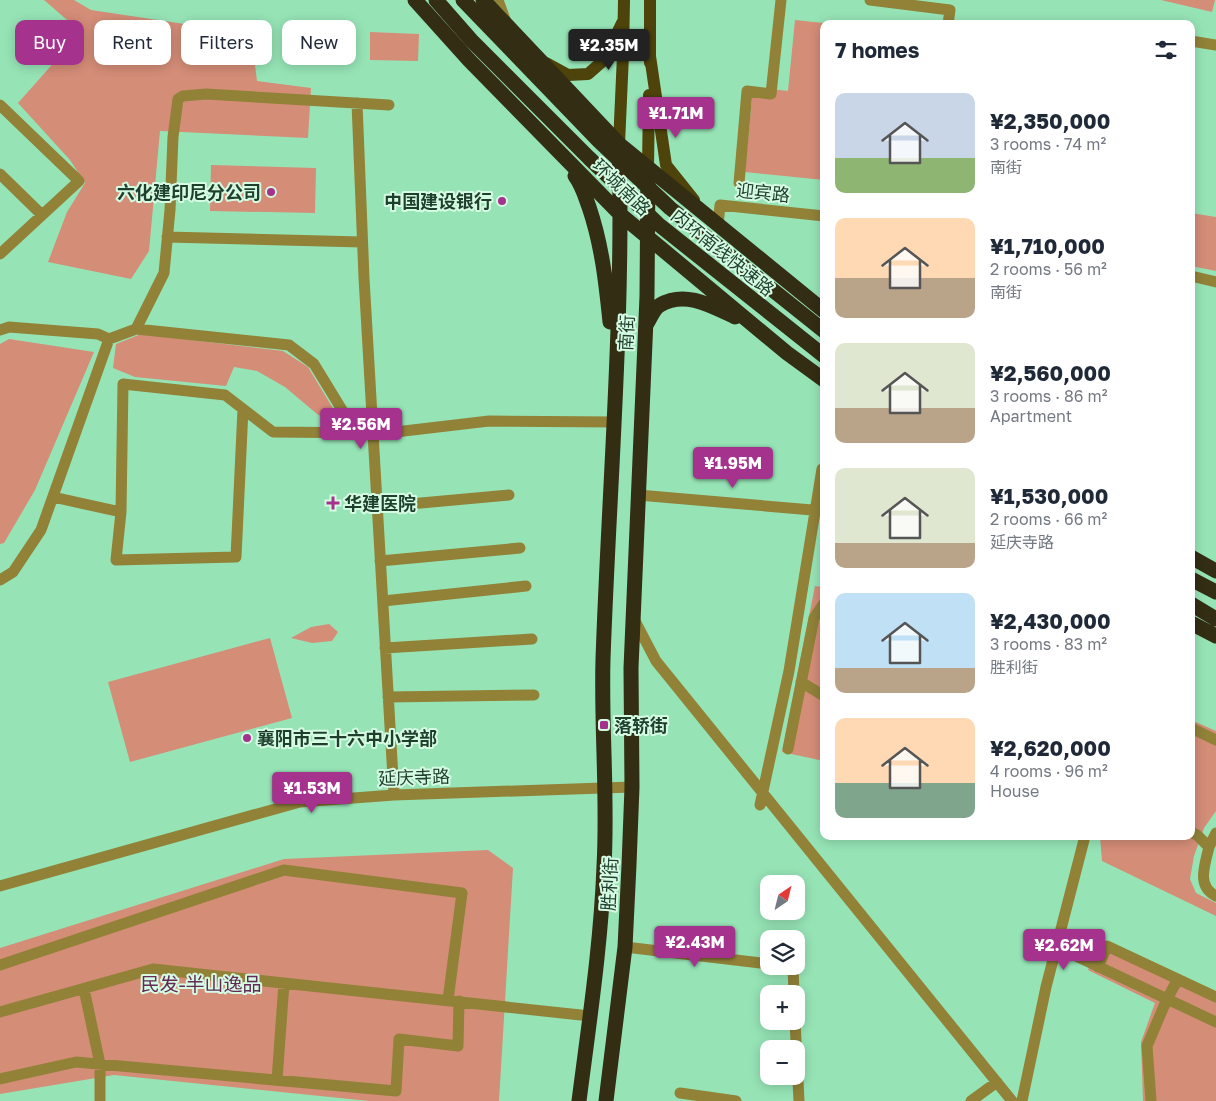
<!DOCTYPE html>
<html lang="en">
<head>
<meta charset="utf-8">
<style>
  body { margin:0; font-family:"Golos Text","Noto Sans SC",sans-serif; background:#f6f6f7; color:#1f2937; height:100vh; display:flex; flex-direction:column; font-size:19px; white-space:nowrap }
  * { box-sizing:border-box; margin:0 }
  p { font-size:16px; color:#747a83 }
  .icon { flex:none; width:28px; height:28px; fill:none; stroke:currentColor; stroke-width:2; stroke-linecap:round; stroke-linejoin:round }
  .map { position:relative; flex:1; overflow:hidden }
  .panel { position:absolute; left:820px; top:20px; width:375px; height:820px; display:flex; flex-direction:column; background:#fff; border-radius:10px; box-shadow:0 2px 12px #0003 }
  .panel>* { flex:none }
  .hud { position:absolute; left:15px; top:20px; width:475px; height:45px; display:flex; gap:10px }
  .needle { width:32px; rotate:35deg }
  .fabs { position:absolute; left:760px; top:875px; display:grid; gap:10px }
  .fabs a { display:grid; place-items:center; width:45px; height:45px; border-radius:10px; background:#fff; box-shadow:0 2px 12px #0003; font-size:25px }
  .price { position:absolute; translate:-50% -42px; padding:0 11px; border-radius:5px; background:#a5328d; color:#fff; font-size:16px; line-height:32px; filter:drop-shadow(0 1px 2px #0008) }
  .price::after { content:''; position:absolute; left:50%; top:30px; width:15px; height:11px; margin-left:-8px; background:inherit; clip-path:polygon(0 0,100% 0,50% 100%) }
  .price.current { background:#222; color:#fff }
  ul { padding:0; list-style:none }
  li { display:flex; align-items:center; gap:15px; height:125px; padding:0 15px }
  li span { display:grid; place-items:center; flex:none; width:140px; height:100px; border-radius:10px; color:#555 }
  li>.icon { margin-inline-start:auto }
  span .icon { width:60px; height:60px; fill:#fffc; stroke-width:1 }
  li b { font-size:21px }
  h2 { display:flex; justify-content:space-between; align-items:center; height:60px; padding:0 15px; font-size:21px }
  .chip { padding:0 18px; border-radius:10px; background:#fff; box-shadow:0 2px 12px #0003; font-size:18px; line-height:45px }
  .chip.current { background:#a5328d; color:#fff }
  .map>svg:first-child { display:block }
  .green { fill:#d48d77 }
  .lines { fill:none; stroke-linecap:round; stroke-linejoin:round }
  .minor { stroke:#918238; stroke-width:11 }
  .major { stroke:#4d430b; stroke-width:12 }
  .highway { stroke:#332d13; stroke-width:15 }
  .highway-bridge { stroke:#332d13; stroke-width:15 }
  .poi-dot { fill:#a5328d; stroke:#d6fbe3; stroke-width:2 }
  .labels { text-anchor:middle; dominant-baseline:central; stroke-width:4; stroke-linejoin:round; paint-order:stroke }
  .street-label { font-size:18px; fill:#1f3f2d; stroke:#d6fbe3 }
  .poi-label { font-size:18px; font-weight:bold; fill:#1f3f2d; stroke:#d6fbe3; text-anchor:start }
  .neighbourhood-label { font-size:19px; fill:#622a55; stroke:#d6fbe3 }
</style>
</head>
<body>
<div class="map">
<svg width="1216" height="1101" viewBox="0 0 1216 1101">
  <rect width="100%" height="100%" fill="#96e4b6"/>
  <path class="green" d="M44,0H74L91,10L251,34L257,81L311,88L308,138L160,131L149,251L131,279L48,262L67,212L85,183L70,160L18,103L81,32Z
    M1161,0H1215L1212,12Z
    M795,20L833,24H824V180L745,172L753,87L788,91Z
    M370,32L419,34L418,61L370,60Z
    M211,165L316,168L315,213L210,211Z
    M1191,213L1216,217V271L1191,266Z
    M141,334L283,351L308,367L340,420L336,425L317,414L285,387L257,371L234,367L226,386L135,377L113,368L116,344Z
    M9,339L94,352L35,490L4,543L0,544V344Z
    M815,586L824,587V761L782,752Z
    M329,624L338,632L332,641L312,643L291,638L311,627Z
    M270,638L292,718L130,762L108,682Z
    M1191,720L1216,731V811L1204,828L1194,856L1190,879L1196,893L1216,903V916L1102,861L1100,836H1191Z
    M488,850L513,868L499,1101H369L114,1075L0,1094V948L284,859Z
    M1100,942L1216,995V1101H1143L1141,1042L1155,1003L1088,970Z"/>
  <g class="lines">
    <path class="minor" d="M498,0L506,22
      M870,0L950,10L948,24
      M1191,41L1216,45
      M357,103L364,278L394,795
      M0,105L79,181L0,254
      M0,174L42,215
      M739,183L747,91L771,94L781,0
      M718,226L720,205L824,216
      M167,237L362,242
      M1191,276L1216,282
      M136,329L164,273L170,210L173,137L178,99L183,96L206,94L389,105
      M0,330L9,327L98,334L109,339L136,329L289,345L314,364L347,418L373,430L387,433L489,421L615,422
      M638,495L824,511
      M53,497L121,512L123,384L225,395L273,432L374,433
      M377,507L509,495
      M121,512L116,560L236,557L243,409
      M380,561L520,548
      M0,580L13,572L41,530L109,339
      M383,601L526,586
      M634,619L656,661L1012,1101
      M385,648L532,639
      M801,682L824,696
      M388,697L534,695
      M1191,728L1216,740
      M788,749L814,618L824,603
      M760,805L789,671L822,469
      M1191,832L1197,835L1209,847C1205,865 1196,886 1216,896
      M1209,847L1216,833
      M0,886L300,802L394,795L632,787
      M625,947L769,964
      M1057,947L1216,1022
      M0,965L284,870L462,893L448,1000
      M786,966L793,967L794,994
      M1098,967L1107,946L1216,997
      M84,989L100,1064V1101
      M0,1012L153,969L590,1016
      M795,1021L799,1101
      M0,1079L76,1062L396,1091L399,1039L458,1046L459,1001
      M277,1080L284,983
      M680,1093L736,1101
      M971,1101L997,1082
      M1022,1101L1046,987L1085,836
      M1151,1101L1147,1046L1167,999L1178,979"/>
    <path class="major" d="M650,56L666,165L694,200
      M546,63L568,75L588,74L604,60L622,23
      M650,63V0
      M619,144L623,55L624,0
      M648,168L649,95"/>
    <path class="highway" d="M415,0L469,60L621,215L787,353L824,380
      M483,0L619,144L824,311
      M575,176C582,185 585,196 589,207C602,245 606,283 610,322
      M646,325C650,319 654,308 660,305C685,290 712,306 735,317
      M1191,557L1216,571
      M1191,579L1216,592
      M1191,604L1216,619
      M1191,623L1216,636
      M579,1101C589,1023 601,945 604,866C608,797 601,728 603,659C609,487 624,316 619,144
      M606,1101L625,947L629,865L632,787L631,668L647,296L648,168"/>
    <path class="highway-bridge" d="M436,0L471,40L589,158L658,224L824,356
      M463,0L599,141L670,208L824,331"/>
  </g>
  <g class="poi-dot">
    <circle cx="271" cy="192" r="5"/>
    <circle cx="502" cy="201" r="5"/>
    <path d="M330.5 495.5h5v5h5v5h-5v5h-5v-5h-5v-5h5z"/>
    <rect x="599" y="720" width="10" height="10" rx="2.5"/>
    <circle cx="247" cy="738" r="5"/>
  </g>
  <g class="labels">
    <g class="street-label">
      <text transform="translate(622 187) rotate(44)">环城南路</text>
      <text transform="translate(763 192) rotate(6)">迎宾路</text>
      <text transform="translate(723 252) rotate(39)">内环南线快速路</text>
      <text transform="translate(626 333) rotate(-87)">南街</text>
      <text transform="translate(414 777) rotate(-2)">延庆寺路</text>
      <text transform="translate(609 884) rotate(-87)">胜利街</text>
    </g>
    <g class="poi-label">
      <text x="261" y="192" text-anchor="end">六化建印尼分公司</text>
      <text x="492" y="201" text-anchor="end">中国建设银行</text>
      <text x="344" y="503">华建医院</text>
      <text x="614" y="725">落轿街</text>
      <text x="257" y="738">襄阳市三十六中小学部</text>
    </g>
    <g class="neighbourhood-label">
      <text x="201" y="983">民发-半山逸品</text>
    </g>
  </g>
</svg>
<div class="fabs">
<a><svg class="needle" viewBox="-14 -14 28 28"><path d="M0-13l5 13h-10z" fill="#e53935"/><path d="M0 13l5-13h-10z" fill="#747a83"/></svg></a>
<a><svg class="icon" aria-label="layers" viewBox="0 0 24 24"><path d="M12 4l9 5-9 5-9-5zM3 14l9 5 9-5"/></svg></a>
<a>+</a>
<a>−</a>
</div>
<b class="price current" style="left:609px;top:71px">¥2.35M</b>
<b class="price" style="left:676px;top:139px">¥1.71M</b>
<b class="price" style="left:361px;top:450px">¥2.56M</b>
<b class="price" style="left:733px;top:489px">¥1.95M</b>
<b class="price" style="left:312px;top:814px">¥1.53M</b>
<b class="price" style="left:695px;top:968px">¥2.43M</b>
<b class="price" style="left:1064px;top:971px">¥2.62M</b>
<div class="hud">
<a class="chip current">Buy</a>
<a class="chip">Rent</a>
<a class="chip">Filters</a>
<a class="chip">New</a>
</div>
<section class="panel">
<h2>7 homes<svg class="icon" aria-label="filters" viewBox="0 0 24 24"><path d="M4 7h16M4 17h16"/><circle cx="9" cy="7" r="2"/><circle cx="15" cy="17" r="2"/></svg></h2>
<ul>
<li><span style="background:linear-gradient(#c9d6e8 65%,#8fb573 0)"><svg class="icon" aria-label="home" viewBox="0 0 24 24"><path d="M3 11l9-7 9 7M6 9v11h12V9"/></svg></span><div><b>¥2,350,000</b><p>3 rooms · 74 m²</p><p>南街</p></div></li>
<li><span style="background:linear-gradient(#ffd9b3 60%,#b9a48a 0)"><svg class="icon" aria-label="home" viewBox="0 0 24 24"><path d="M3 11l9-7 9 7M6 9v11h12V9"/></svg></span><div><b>¥1,710,000</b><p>2 rooms · 56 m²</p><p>南街</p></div></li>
<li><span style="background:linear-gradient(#dfe7d0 65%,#b9a48a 0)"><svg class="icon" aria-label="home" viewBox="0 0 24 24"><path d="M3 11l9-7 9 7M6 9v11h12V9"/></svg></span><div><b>¥2,560,000</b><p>3 rooms · 86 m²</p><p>Apartment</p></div></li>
<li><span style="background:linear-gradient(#dfe7d0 75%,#b9a48a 0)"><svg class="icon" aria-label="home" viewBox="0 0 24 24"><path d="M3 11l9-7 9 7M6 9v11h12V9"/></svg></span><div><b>¥1,530,000</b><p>2 rooms · 66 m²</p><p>延庆寺路</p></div></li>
<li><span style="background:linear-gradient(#bfe0f5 75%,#b9a48a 0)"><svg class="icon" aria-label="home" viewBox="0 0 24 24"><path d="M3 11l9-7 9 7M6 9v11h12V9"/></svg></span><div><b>¥2,430,000</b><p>3 rooms · 83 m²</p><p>胜利街</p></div></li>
<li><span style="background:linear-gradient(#ffd9b3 65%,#7fa58c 0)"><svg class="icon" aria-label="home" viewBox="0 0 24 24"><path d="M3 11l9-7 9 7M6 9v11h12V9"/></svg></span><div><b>¥2,620,000</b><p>4 rooms · 96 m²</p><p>House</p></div></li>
</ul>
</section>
</div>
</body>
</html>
